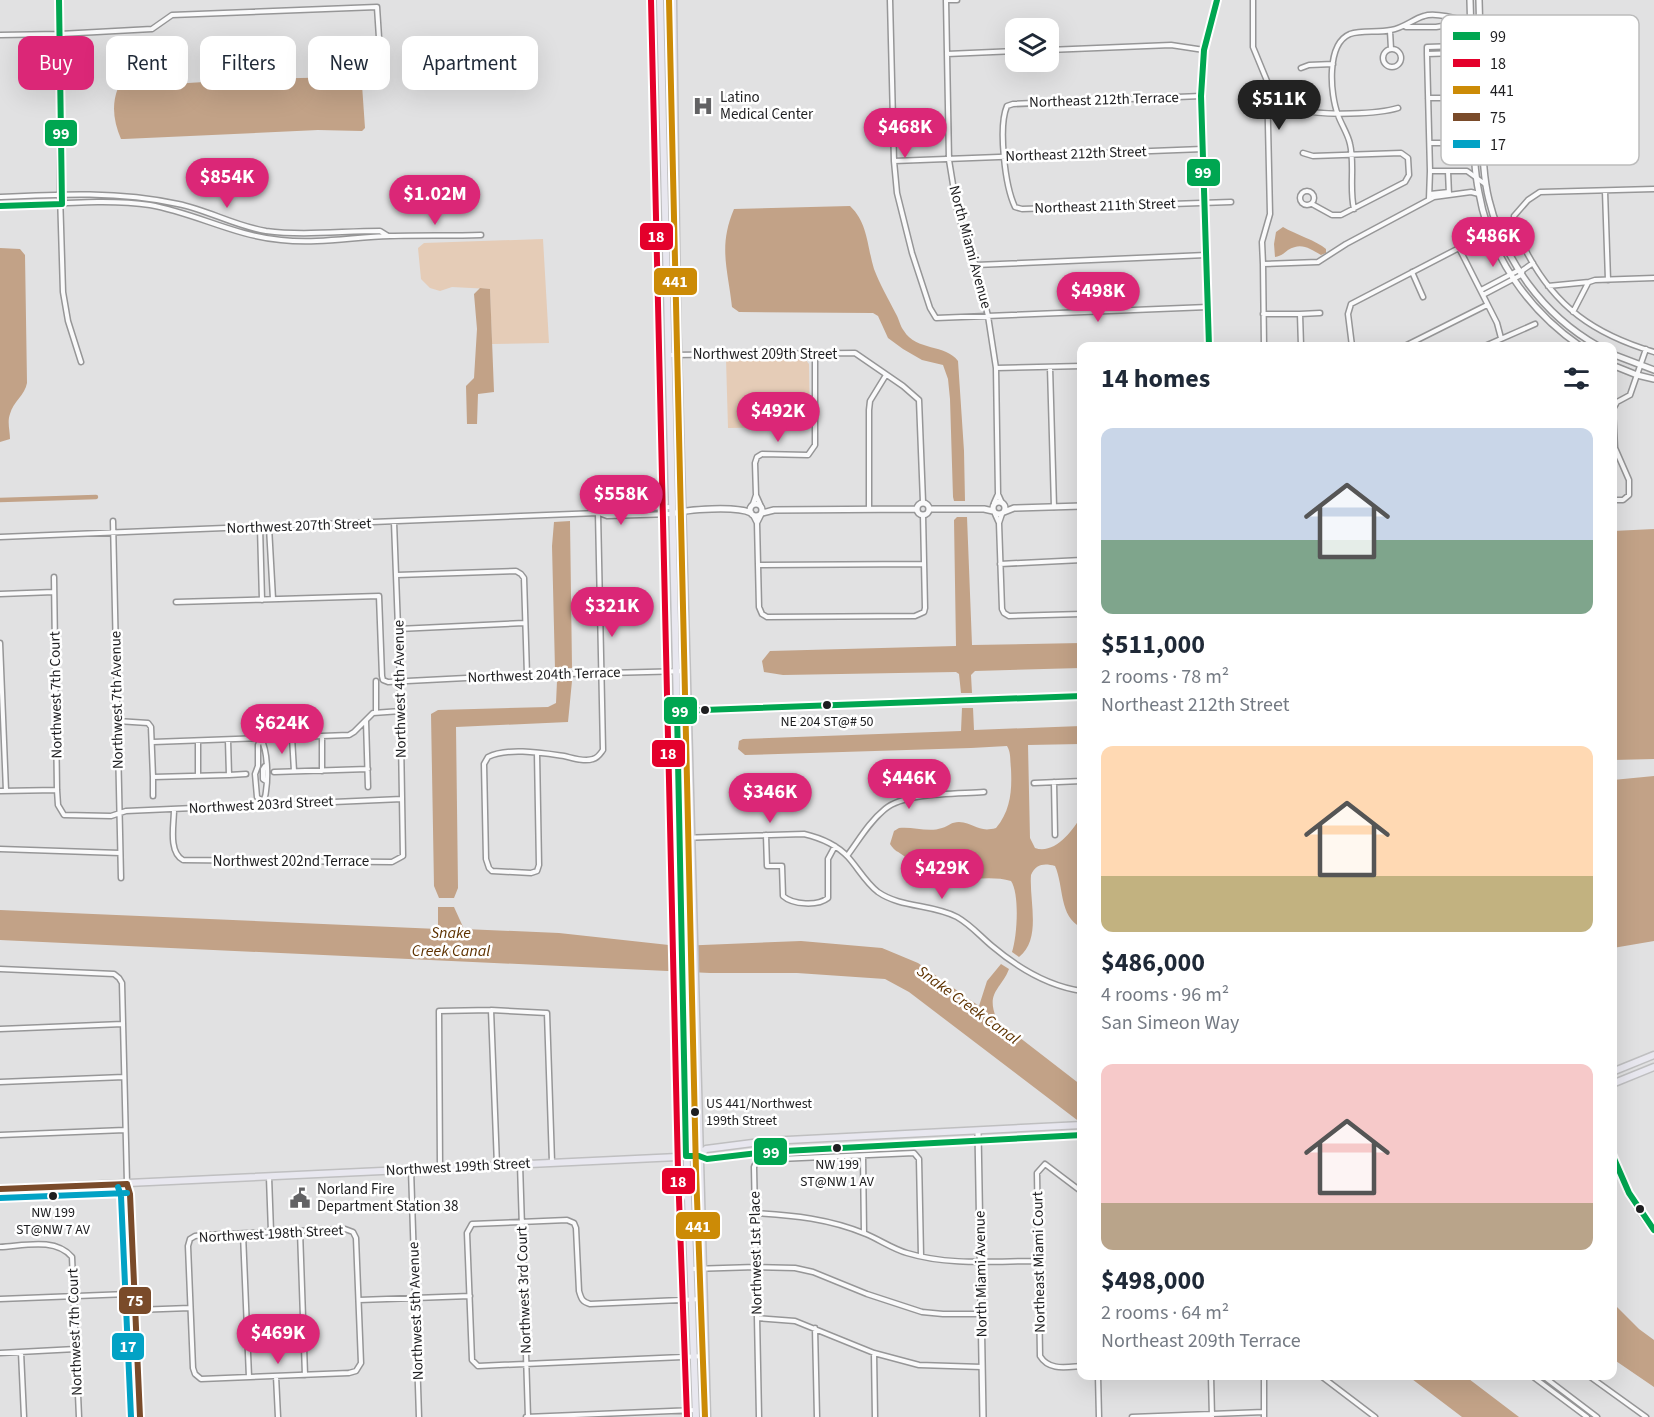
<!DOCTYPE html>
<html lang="en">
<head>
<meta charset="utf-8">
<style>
  body { margin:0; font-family:"Source Sans 3",sans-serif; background:#f6f6f7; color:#1f2937; height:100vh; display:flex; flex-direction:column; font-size:22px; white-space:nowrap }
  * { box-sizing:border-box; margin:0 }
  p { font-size:20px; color:#747a83 }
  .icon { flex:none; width:33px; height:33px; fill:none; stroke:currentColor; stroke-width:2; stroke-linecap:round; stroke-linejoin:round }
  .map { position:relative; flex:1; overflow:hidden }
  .details { position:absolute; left:1077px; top:342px; width:540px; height:1038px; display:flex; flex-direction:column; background:#fff; border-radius:12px; box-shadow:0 6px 24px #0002 }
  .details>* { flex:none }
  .guide { position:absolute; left:18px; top:36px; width:570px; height:54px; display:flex; gap:12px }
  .tools { position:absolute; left:1005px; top:18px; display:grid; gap:12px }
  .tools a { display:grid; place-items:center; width:54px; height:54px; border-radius:12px; background:#fff; box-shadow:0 6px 24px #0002; font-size:30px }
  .price { position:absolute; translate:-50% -51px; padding:0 14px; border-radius:21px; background:#db2777; color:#fff; font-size:20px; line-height:39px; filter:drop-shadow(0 2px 3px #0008) }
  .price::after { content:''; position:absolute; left:50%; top:36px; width:18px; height:14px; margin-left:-9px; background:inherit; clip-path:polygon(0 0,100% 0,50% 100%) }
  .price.on { background:#222; color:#fff }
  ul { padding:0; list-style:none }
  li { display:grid; align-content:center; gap:12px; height:318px; padding:0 24px }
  li span { display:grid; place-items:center; height:186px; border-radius:12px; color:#555 }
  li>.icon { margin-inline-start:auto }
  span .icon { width:108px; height:108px; fill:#fffc; stroke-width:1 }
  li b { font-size:26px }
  h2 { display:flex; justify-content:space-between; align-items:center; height:72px; padding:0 24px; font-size:26px }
  .pill { padding:0 21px; border-radius:12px; background:#fff; box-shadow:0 6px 24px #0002; font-size:21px; line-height:54px }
  .pill.on { background:#db2777; color:#fff }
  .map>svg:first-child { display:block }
  .green { fill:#e5ccb7 }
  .water { fill:#c2a287 }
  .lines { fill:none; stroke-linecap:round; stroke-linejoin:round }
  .canal { stroke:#c2a287; stroke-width:4.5 }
  .street-casing { stroke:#969697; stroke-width:7 }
  .secondary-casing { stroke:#969697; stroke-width:8 }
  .primary-casing { stroke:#bfbfc0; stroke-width:9 }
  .street { stroke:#fafafb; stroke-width:4 }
  .secondary { stroke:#fafafb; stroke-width:5 }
  .primary { stroke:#e8e7ef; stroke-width:6 }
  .bus-1-casing { stroke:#fff; stroke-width:10 }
  .bus-2-casing { stroke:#fff; stroke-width:10 }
  .bus-3-casing { stroke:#fff; stroke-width:10 }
  .bus-4-casing { stroke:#fff; stroke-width:10 }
  .bus-5-casing { stroke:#fff; stroke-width:10 }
  .bus-1 { stroke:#00a651; stroke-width:6 }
  .bus-2 { stroke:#e4002b; stroke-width:6 }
  .bus-3 { stroke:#cc8b06; stroke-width:6 }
  .bus-4 { stroke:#7a4b2a; stroke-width:6 }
  .bus-5 { stroke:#02a2c5; stroke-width:6 }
  .bus-dot { fill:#1e1e20; stroke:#fff; stroke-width:2 }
  .labels { text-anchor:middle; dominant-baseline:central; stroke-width:5; stroke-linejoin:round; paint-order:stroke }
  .bus-label { font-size:14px; fill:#1e1e20; stroke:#fff }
  .poi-label { font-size:15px; fill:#1e1e20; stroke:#fff; text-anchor:start }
  .street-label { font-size:15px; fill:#1e1e20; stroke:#fff }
  .water-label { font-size:16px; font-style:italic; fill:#5e3200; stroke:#fff }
  .key { fill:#fff; stroke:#bcbcbc; stroke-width:1.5 }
  .key-label { font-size:16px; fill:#1e1e20 }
  .line-badge { stroke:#fff; stroke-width:2 }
  .badge-label { font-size:16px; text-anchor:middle; font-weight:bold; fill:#fff }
</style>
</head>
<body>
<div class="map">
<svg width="1654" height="1417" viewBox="0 0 1654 1417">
  <rect width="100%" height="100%" fill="#e1e1e2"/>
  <path class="green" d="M543,239L549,343L492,344L490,289L452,287L440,291L430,288L421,279L418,248L424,243Z
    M726,359H805L809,364L810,427L728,428Z"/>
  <path class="water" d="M347,77L360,81L362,85L365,128L362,131L318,130L124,139H121C114,122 111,106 118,88L123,87L253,79Z
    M850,206C868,223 867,246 874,269C880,285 888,298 896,314C899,319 900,326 904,331C916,351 946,344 958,361L964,451L965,501H954L953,497L950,399L948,379L943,365L922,360L903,349L888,338L878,316L873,313L739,312L732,307C728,269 718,247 734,209Z
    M1283,227C1295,234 1317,241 1326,249V253L1321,255C1309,248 1301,242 1288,250C1283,254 1281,256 1275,257L1274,244L1276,232Z
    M0,248L20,249L25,255L27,383C25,395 13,402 10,414C7,422 10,431 10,439L0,442Z
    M480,288L490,289L494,392L478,394L477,424H467L466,386L474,378L477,329L474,294Z
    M957,517H967L972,645L1081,643V668L975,671L971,675L972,693H961L959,674L956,672L783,675L764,672L762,661L770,651L956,646L954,520Z
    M570,521L572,668L555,669L552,546L554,522Z
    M1654,529V759L1613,760V531Z
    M557,681H572L568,722L456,727L458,888L454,898H439L434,886L431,714L438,710L548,707L556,703Z
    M962,708H973L974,730L1081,726V744L1028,745L1030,838L1035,848C1054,855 1073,831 1081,816V927C1059,917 1064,886 1055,866C1044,863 1036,864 1031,875C1029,901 1042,939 1019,957L1012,952C1017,938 1020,894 1011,881C984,873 948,887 918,874C910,870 910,861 904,856C898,851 895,852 890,844L894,831L899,828C912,826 928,833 942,828C949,826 951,822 959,822C975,823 978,833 996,828C1011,810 1012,790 1011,769C1010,760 1011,752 1007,746L971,748L745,755L738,749L739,741L743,739L961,731Z
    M1654,776V941L1613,948V780Z
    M438,907H454L464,929L559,933L678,946L801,941L882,948L918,963L979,1006L987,981L1001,964L1009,969C1001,990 985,992 997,1020L1081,1085V1123L909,992L885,979L797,973H710L0,940V910L438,929Z
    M1612,1302L1639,1329L1654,1340V1387L1613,1359Z
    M1408,1376H1465L1519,1417H1462Z"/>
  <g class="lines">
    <path class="canal" d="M0,500L96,497"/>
    <g class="street-casing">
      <path id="street" d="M59,0L60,194L63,292L68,321L81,362
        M890,0L894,161L897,193L912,253L930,308L936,318L1208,307
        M946,0L949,160L957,209L969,252L976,265L988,316L996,368L998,494
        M946,0H957
        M1253,0V47L1267,81L1270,214L1262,242L1263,264
        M1406,27H1436L1480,20
        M1390,31L1391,49
        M0,35L60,34L152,29L172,15L377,7L380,53
        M1383 58a9 9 0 1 1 18 0a9 9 0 1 1-18 0Z
        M1048,50L1171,45L1204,50
        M947,54L1016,51
        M1427,54L1458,53L1461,50L1458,46L1427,47V54L1430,171L1429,199
        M1301,68L1309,65L1333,64
        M1201,96L1013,104L1007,106C998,127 1005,186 1015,207L1022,209L1231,202
        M1428,98H1465
        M1303,110C1322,116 1379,114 1398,108
        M1430,143H1464
        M1303,153L1313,156L1401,153L1408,158L1409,175L1405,182L1341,215H1332L1312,204
        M894,161L1203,149
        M1430,171H1467L1485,184
        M1448,171L1449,195
        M1654,189L1540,192L1528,200L1514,216C1514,229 1520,239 1526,251C1555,307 1594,334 1654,352
        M1300 198a7 7 0 1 1 14 0a7 7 0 1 1-14 0Z
        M1605,191L1608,280
        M1430,194L1449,192
        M0,197C60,194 119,191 178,204C208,210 235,226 266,231C304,236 342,231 380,231L388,236
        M0,206C46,205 105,198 150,205C195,213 235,236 281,240C318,244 354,237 390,236C420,235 451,236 481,235
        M1354,209C1349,188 1355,165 1350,144C1348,134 1341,124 1338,115C1330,94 1326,44 1350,34C1362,30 1378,33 1391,30C1404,28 1413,19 1424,16C1435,12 1455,18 1465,21
        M976,265L1206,255
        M1412,272L1423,297
        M1548,286L1589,282L1595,280L1654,278
        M1481,290L1519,270
        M1483,295L1521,275L1523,270L1533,263
        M1573,312L1588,283
        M1263,314H1300L1301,346
        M1300,314L1320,313
        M1264,346L1263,264L1318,262L1346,244L1434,197L1471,192L1479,194
        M1352,346L1348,314L1351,304L1459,248L1497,323L1501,338
        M1405,346L1487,305
        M1485,346L1535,324
        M669,355L855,353L903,386L919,400L923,502
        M1050,367L1054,507
        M996,368L1082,366
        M756,495L755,463L757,457L762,454L808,455L815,445V355
        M1612,500H1623L1629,495V480L1615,448L1613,409L1617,402L1630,395L1646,349
        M994,503L998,494L1002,503
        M753,504L756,495L760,504
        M869,509V410L870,401L886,375
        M599,513L607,516L672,514
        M995,514L999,523L1002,514
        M753,515L757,523L761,515
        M113,521L121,878
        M757,523L759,607L762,614L767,617L915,616L924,612L925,608L923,515
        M999,523L1002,609L1004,613L1009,616L1082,614
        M260,527L262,600
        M269,527L273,599
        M0,537L598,513L607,509L672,507
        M1000,564L1082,560
        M758,565L924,564
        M397,575L516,571L521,574L524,578L527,675
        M54,577L57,790L58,805L64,815L111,816L126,811L402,799
        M0,594L54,592
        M176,602L379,596L382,676L383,680L388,682L527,675L687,671
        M398,629L524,623
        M0,643L6,791
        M376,681V712
        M678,711L1082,696
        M117,721L148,723L151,727L153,777L229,775L228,740
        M366,721L368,787
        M322,736V771
        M292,737L294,771
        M261,739C268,751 268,778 266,791C266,797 263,800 262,805
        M261,739L258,745V766L255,774L257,797L262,801
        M198,741V776
        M153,742L349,735L354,732L373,713L401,711
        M537,753L539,865L537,871L531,873L492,871L489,868L486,859L484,764L488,757C507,747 543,753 564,756C573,758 584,762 593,759C598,758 600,754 603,750L598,513
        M265,766L263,769V779L266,781
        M274,772L368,769
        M229,775L246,774
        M153,777V796
        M1054,782L1055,835
        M1034,783L1082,781
        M0,791L57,790
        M174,810C174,824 168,852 183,860L392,862L403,856L400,681L394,522
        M766,835L767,866H782L783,896C793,905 818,906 828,898V859L835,846
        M680,838L804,834C821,838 836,844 848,857C858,868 866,883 878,892C901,908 932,904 957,917C971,925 980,936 992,946C1018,968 1047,986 1082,991
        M0,849L120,853
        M847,856C859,840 869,822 885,809C905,792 957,794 984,792
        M0,969L114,974L119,978L122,983L127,1183
        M491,1010L497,1165
        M0,1029L123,1024
        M0,1082L124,1077
        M0,1135L125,1130
        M863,1156L864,1233
        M520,1164L528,1417
        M440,1167L439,1011L491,1010L547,1013L552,1162
        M411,1169L419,1417
        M269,1177L271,1232
        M1082,1192L1045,1164L1037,1173L1040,1356C1049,1371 1066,1367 1082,1366
        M754,1213C793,1215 830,1219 866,1234C880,1240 893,1249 907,1253C950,1266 995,1261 1039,1261
        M345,1229L353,1232L356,1238L361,1363L356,1371L349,1373L201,1379L195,1374L193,1368L188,1246L190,1239L195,1236L203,1235Z
        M300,1231L305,1375
        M243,1234L249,1377
        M0,1247C23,1246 55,1237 72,1257L79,1417
        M691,1269L756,1267L795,1268L813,1272L867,1294L922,1312L943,1314H982
        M0,1299L128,1294
        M703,1299L590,1304C582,1302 581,1298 579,1291L576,1228L574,1223L567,1220L472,1224L467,1233L472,1360L478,1366L705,1356
        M359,1300L470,1296
        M135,1310L190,1308
        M757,1318L795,1321L874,1353L919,1365L982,1367
        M815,1328L817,1417
        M21,1352L24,1417
        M0,1353L76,1349
        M874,1353L875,1417
        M276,1376L278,1417
        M1098,1376L1099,1417
        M1211,1376L1212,1417
        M1321,1376L1375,1417
        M1532,1376L1587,1417
        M1543,1376L1597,1417
        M1589,1376L1646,1417
        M526,1417L695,1410
        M686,1417L681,1203L686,1189
        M759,1417L754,1167L757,1160L914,1153L919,1159L921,1256
        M1132,1417L1264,1412
        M1264,1417V1376"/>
    </g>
    <g class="secondary-casing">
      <path id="secondary" d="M1470,0C1471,35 1472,71 1473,106C1474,135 1473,165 1479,193C1490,256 1528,310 1580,346
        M1479,0C1480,38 1481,76 1482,114C1483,143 1482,172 1489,200C1504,261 1543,315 1598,346
        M1209,346L1201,96L1204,50L1217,0
        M1612,354L1654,370
        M1612,365L1637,375L1654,379
        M993 508a6 6 0 1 1 12 0a6 6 0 1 1-12 0Z
        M917 509a6 6 0 1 1 12 0a6 6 0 1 1-12 0Z
        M750 510a6 6 0 1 1 12 0a6 6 0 1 1-12 0Z
        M929,509H984L993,511
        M1004,512L1014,508L1082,506
        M762,513L774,510L916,509
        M672,514C687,509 737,506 751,513
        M978,1131L983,1417
        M1612,1153C1622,1181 1634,1207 1654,1230
        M127,1184L130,1194L140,1417
        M127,1185L125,1195L133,1417"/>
    </g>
    <g class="primary-casing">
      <path id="primary" d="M660,0L684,999L687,1171L696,1417
        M673,0L677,314L707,1417
        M1612,1072L1654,1055
        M1612,1084L1654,1067
        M699,1156L706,1149L768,1141L1082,1125
        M0,1189L699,1156L707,1159L766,1152L1082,1135"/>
    </g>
    <use href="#street" class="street"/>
    <use href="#secondary" class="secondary"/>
    <use href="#primary" class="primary"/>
    <g class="bus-1-casing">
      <path id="bus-1" d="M0,206L62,204L59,0
        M1209,346L1201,96L1204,50L1217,0
        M1082,696L677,711L686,1156H699L707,1159L766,1152L1082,1135
        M1612,1154L1629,1193L1654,1230"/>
    </g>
    <g class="bus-2-casing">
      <path id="bus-2" d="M651,0L678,1171L687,1417"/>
    </g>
    <g class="bus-3-casing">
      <path id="bus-3" d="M669,0L696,1171L705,1417"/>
    </g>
    <g class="bus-4-casing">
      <path id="bus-4" d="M127,1184L130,1194L140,1417
        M0,1189L127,1184"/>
    </g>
    <g class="bus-5-casing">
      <path id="bus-5" d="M118,1187L121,1196L131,1417
        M0,1198L127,1193"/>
    </g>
    <use href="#bus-1" class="bus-1"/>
    <use href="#bus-2" class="bus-2"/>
    <use href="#bus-3" class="bus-3"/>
    <use href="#bus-4" class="bus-4"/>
    <use href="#bus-5" class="bus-5"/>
  </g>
  <defs>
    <g id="hospital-bare" transform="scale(1.62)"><path d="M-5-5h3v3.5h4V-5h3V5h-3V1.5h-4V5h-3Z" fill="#626264" stroke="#fff" stroke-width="2.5" paint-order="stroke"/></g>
    <g id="civic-bare" transform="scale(1.62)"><path d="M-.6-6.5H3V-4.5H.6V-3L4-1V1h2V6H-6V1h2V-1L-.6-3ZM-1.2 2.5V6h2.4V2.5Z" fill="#626264" stroke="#fff" stroke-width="2.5" paint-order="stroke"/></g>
  </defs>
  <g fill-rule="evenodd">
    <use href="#hospital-bare" x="703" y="106"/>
    <use href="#civic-bare" x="300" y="1198"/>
  </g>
  <g class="bus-dot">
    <circle cx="827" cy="705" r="5"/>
    <circle cx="705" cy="710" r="5"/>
    <circle cx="695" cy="1112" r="5"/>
    <circle cx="837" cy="1148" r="5"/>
    <circle cx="53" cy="1196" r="5"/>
    <circle cx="1640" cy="1209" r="5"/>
  </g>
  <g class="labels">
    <g class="bus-label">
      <text x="827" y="722">NE 204 ST@# 50</text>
      <text x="706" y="1104" text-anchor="start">US 441/Northwest<tspan x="706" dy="17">199th Street</tspan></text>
      <text x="837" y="1165">NW 199<tspan x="837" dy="17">ST@NW 1 AV</tspan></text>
      <text x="53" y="1213">NW 199<tspan x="53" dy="17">ST@NW 7 AV</tspan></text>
    </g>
    <g class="poi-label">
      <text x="720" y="97">Latino<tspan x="720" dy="17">Medical Center</tspan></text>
      <text x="317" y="1189">Norland Fire<tspan x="317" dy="17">Department Station 38</tspan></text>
    </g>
    <g class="street-label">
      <text transform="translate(1104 100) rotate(-2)">Northeast 212th Terrace</text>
      <text transform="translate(1076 154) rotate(-2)">Northeast 212th Street</text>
      <text transform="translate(1105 206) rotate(-2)">Northeast 211th Street</text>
      <text transform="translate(970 247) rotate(75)">North Miami Avenue</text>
      <text x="765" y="354">Northwest 209th Street</text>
      <text transform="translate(299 526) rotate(-2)">Northwest 207th Street</text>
      <text transform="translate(544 675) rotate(-2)">Northwest 204th Terrace</text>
      <text transform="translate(400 689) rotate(-91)">Northwest 4th Avenue</text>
      <text transform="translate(56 695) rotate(-91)">Northwest 7th Court</text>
      <text transform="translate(117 700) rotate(-91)">Northwest 7th Avenue</text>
      <text transform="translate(261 805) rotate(-3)">Northwest 203rd Street</text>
      <text x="291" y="861">Northwest 202nd Terrace</text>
      <text transform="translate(458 1167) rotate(-3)">Northwest 199th Street</text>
      <text transform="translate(271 1234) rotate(-3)">Northwest 198th Street</text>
      <text transform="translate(756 1253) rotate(-91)">Northwest 1st Place</text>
      <text transform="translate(1039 1262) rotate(-91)">Northeast Miami Court</text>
      <text transform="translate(981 1274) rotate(-91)">North Miami Avenue</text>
      <text transform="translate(524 1290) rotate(-92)">Northwest 3rd Court</text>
      <text transform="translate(416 1311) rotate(-92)">Northwest 5th Avenue</text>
      <text transform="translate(75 1332) rotate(-92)">Northwest 7th Court</text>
    </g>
    <g class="water-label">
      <text x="451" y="933">Snake<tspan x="451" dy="18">Creek Canal</tspan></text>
      <text transform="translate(968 1005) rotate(36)">Snake Creek Canal</text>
    </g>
  </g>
  <rect x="1441" y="15" width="198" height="150" rx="9" class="key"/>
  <rect x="1453" y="32" width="27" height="8" fill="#00a651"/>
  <rect x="1453" y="59" width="27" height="8" fill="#e4002b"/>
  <rect x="1453" y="86" width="27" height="8" fill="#cc8b06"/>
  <rect x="1453" y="113" width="27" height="8" fill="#7a4b2a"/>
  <rect x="1453" y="140" width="27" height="8" fill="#02a2c5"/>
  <g class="key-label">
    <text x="1490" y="42">99</text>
    <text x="1490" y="69">18</text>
    <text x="1490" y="96">441</text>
    <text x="1490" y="123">75</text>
    <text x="1490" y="150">17</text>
  </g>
  <g class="line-badge">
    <rect x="44" y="119" width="34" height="28" rx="6" fill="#00a651"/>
    <rect x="1186" y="158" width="35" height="29" rx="6" fill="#00a651"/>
    <rect x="639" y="222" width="35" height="29" rx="6" fill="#e4002b"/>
    <rect x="653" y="267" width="45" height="29" rx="6" fill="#cc8b06"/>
    <rect x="663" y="696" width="35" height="29" rx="6" fill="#00a651"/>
    <rect x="651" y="739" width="35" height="29" rx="6" fill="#e4002b"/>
    <rect x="753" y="1137" width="35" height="29" rx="6" fill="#00a651"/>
    <rect x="661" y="1167" width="35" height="28" rx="6" fill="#e4002b"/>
    <rect x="675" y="1211" width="46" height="29" rx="6" fill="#cc8b06"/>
    <rect x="118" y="1286" width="34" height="29" rx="6" fill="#7a4b2a"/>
    <rect x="111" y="1332" width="34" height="29" rx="6" fill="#02a2c5"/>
  </g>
  <g class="badge-label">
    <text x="61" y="139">99</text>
    <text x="1203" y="178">99</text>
    <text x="656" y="242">18</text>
    <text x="675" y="287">441</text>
    <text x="680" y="717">99</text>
    <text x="668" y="759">18</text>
    <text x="771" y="1158">99</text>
    <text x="678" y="1187">18</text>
    <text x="698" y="1232">441</text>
    <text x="135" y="1306">75</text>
    <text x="128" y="1352">17</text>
  </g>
</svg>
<div class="tools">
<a><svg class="icon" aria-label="layers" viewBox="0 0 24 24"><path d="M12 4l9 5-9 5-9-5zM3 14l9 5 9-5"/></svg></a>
</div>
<b class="price on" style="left:1279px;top:131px">$511K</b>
<b class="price" style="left:905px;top:159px">$468K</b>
<b class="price" style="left:227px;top:209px">$854K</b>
<b class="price" style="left:435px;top:226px">$1.02M</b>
<b class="price" style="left:1493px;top:268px">$486K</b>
<b class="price" style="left:1098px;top:323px">$498K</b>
<b class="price" style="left:778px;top:443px">$492K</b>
<b class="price" style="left:621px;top:526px">$558K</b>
<b class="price" style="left:612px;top:638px">$321K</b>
<b class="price" style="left:282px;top:755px">$624K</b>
<b class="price" style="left:909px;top:810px">$446K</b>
<b class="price" style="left:770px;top:824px">$346K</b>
<b class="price" style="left:942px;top:900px">$429K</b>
<b class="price" style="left:278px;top:1365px">$469K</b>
<div class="guide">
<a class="pill on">Buy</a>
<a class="pill">Rent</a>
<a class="pill">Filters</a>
<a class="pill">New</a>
<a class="pill">Apartment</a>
</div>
<section class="details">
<h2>14 homes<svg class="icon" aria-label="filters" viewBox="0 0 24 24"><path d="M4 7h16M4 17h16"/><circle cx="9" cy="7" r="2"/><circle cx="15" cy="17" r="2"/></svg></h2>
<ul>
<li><span style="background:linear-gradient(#c9d6e8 60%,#7fa58c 0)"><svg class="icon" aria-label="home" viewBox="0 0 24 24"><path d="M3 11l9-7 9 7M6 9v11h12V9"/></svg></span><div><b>$511,000</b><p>2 rooms · 78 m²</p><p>Northeast 212th Street</p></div></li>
<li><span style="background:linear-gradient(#ffd9b3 70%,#c2b280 0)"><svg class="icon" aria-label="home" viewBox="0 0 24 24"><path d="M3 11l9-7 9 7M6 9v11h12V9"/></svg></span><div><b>$486,000</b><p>4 rooms · 96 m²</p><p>San Simeon Way</p></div></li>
<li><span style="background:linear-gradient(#f6c9c9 75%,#b9a48a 0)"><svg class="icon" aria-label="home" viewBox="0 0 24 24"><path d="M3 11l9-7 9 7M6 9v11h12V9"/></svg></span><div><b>$498,000</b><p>2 rooms · 64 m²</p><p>Northeast 209th Terrace</p></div></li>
</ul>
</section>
</div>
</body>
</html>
